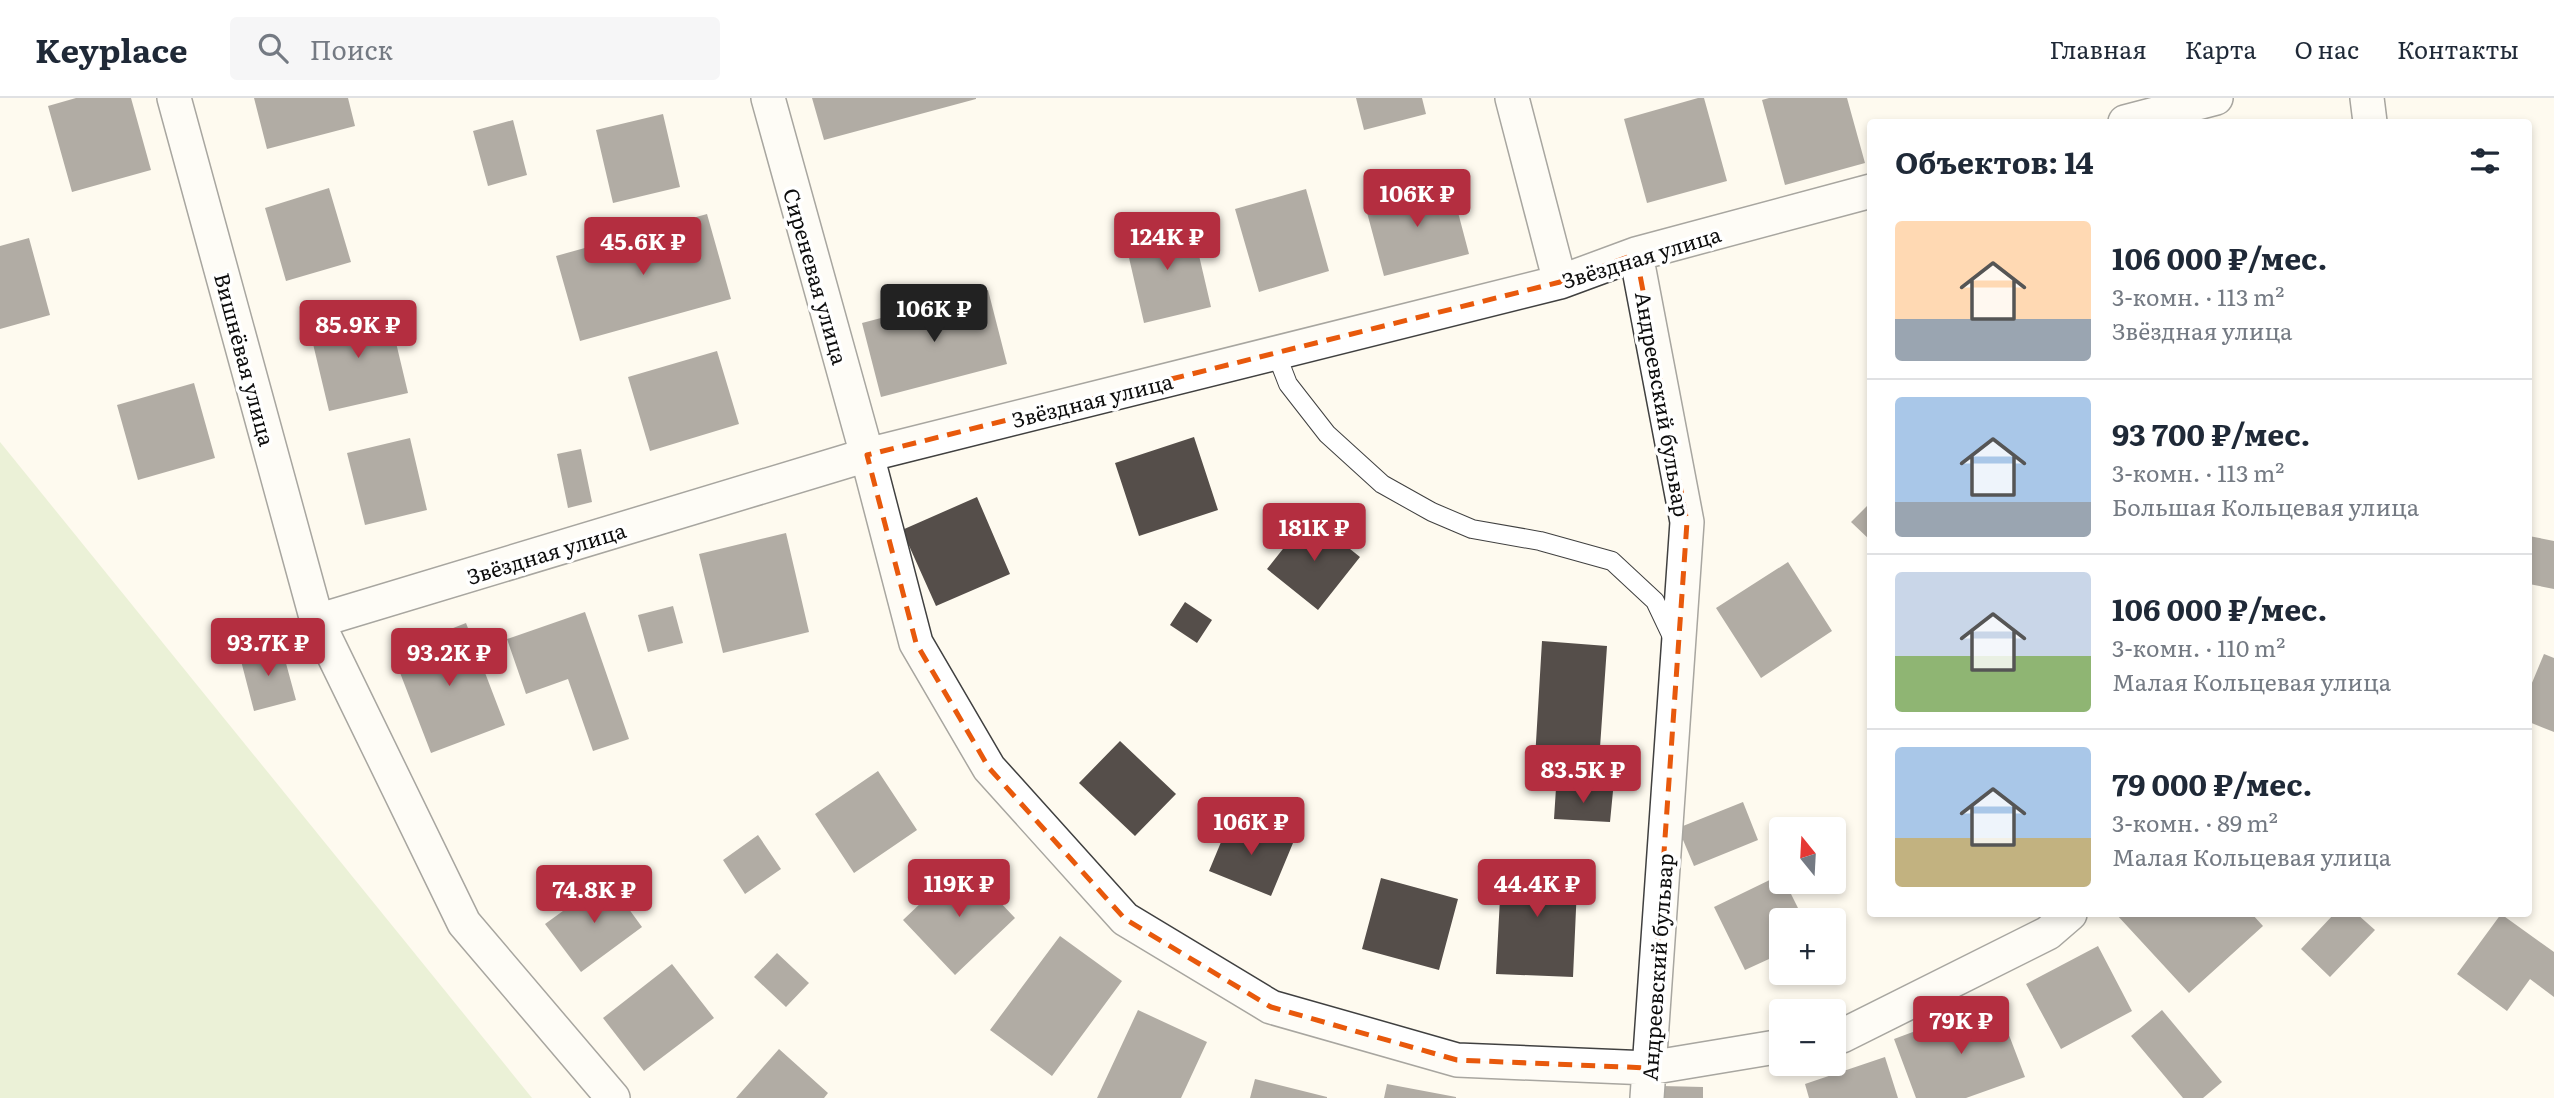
<!DOCTYPE html>
<html lang="ru">
<head>
<meta charset="utf-8">
<style>
  body { margin:0; font-family:Literata,serif; background:#f6f6f7; color:#1f2937; height:100vh; display:flex; flex-direction:column; font-size:26px; white-space:nowrap }
  * { box-sizing:border-box; margin:0 }
  p { font-size:23px; color:#747a83 }
  .icon { flex:none; width:38px; height:38px; fill:none; stroke:currentColor; stroke-width:2; stroke-linecap:round; stroke-linejoin:round }
  .map { position:relative; flex:1; overflow:hidden }
  .sheet { position:absolute; left:1867px; top:21px; width:665px; height:798px; display:flex; flex-direction:column; background:#fff; border-radius:7px; box-shadow:0 4px 10px #0003 }
  .sheet>* { flex:none }
  .needle { width:46px; rotate:342deg }
  .fabs { position:absolute; left:1769px; top:719px; display:grid; gap:14px }
  .fabs a { display:grid; place-items:center; width:77px; height:77px; border-radius:7px; background:#fff; box-shadow:0 4px 10px #0003; font-size:35px }
  .price { position:absolute; translate:-50% -60px; padding:0 16px; border-radius:7px; background:#b42e40; color:#fff; font-size:23px; line-height:46px; filter:drop-shadow(0 2px 4px #0008) }
  .price::after { content:''; position:absolute; left:50%; top:42px; width:21px; height:16px; margin-left:-10px; background:inherit; clip-path:polygon(0 0,100% 0,50% 100%) }
  .price.current { background:#222; color:#fff }
  ul { padding:0; list-style:none }
  li { display:flex; align-items:center; gap:21px; height:175px; padding:0 28px }
  li+li { border-top:2px solid #e0e1e3 }
  li span { display:grid; place-items:center; flex:none; width:196px; height:140px; border-radius:7px; color:#555 }
  li>.icon { margin-inline-start:auto }
  span .icon { width:84px; height:84px; fill:#fffc; stroke-width:1 }
  li b { font-size:30px }
  h2 { display:flex; justify-content:space-between; align-items:center; height:84px; padding:0 28px; font-size:30px }
  header { display:flex; align-items:center; gap:42px; box-sizing:border-box; height:98px; padding:0 35px; background:#fff; border-bottom:2px solid #e0e1e3 }
  header strong { font-size:33px }
  nav { display:flex; gap:38px; margin-inline-start:auto; font-size:24px }
  .search { width:490px; height:63px; background:#f6f6f7; display:flex; align-items:center; gap:18px; box-sizing:border-box; padding:0 24px; border-radius:7px; color:#747a83; font-size:26px }
  .map>svg:first-child { display:block }
  .green { fill:#d5e6ba }
  .building { fill:#554e4a }
  .lines { fill:none; stroke-linecap:round; stroke-linejoin:round }
  .lane-casing { stroke:#404040; stroke-width:20 }
  .street-casing { stroke:#404040; stroke-width:36 }
  .lane { stroke:#fff; stroke-width:18 }
  .street { stroke:#fff; stroke-width:33 }
  .marked { fill:none; stroke:#e8590c; stroke-width:5; stroke-dasharray:14 9; stroke-linejoin:round }
  .labels { text-anchor:middle; dominant-baseline:central; stroke-width:7; stroke-linejoin:round; paint-order:stroke }
  .street-label { font-size:21px; fill:#0d0d0d; stroke:#fff }
</style>
</head>
<body>
<header>
<strong>Keyplace</strong>
<div class="search"><svg class="icon" aria-label="search" viewBox="0 0 24 24"><circle cx="10" cy="10" r="6"/><path d="M15 15l6 6"/></svg>Поиск</div>
<nav><a>Главная</a><a>Карта</a><a>О нас</a><a>Контакты</a></nav>
</header>
<div class="map">
<svg width="2554" height="1000" viewBox="0 0 2554 1000">
  <rect width="100%" height="100%" fill="#fefaef"/>
  <path class="green" d="M0,344L532,1000H0Z"/>
  <path class="building" d="M76,0H131L151,72L72,94L48,8Z
    M254,0H348L355,28L267,51Z
    M812,0H976V1L824,42Z
    M1356,0H1422L1426,16L1364,32Z
    M1698,0H1704L1727,83L1647,105L1624,21Z
    M1769,0H1847L1865,65L1785,87L1762,2Z
    M663,16L680,89L613,105L596,32Z
    M513,22L527,77L488,88L473,33Z
    M1450,84L1469,156L1384,178L1365,107Z
    M329,90L351,164L286,183L265,110Z
    M1306,91L1329,173L1259,194L1235,111Z
    M707,116L731,201L580,243L556,158Z
    M1191,123L1211,209L1144,225L1124,138Z
    M29,140L50,217L0,231V148Z
    M988,192L1007,266L881,299L862,225Z
    M388,211L408,295L329,313L309,229Z
    M717,253L739,326L650,353L628,279Z
    M194,285L215,360L138,382L117,307Z
    M1194,339L1218,412L1139,438L1115,365Z
    M410,340L427,412L365,427L347,355Z
    M581,351L592,404L568,410L557,356Z
    M977,399L1010,476L936,508L902,432Z
    M1871,404V443L1851,424Z
    M1309,418L1360,459L1318,512L1267,471Z
    M786,435L809,534L723,555L699,456Z
    M2529,438L2554,443V491L2529,486Z
    M1788,464L1832,533L1761,580L1716,510Z
    M1185,504L1212,522L1197,545L1170,527Z
    M673,508L683,545L648,554L638,517Z
    M585,514L629,641L593,653L568,581L526,596L507,541Z
    M466,525L505,627L431,655L392,554Z
    M1542,543L1607,548L1599,664L1535,661Z
    M281,547L296,602L254,613L240,559Z
    M2544,556L2554,560V634L2529,624V592Z
    M1120,643L1176,696L1135,738L1079,685Z
    M878,673L917,732L854,775L815,716Z
    M1556,690L1613,693L1610,724L1554,721Z
    M1743,704L1758,742L1694,768L1678,730Z
    M1231,720L1293,745L1271,798L1209,773Z
    M758,737L781,771L745,796L723,762Z
    M1502,762L1578,766L1573,879L1496,876Z
    M963,765L1015,820L955,877L903,822Z
    M1782,776V784H1785L1804,822H1782V855L1745,872L1714,809Z
    M1381,780L1458,801L1439,872L1362,851Z
    M607,781L642,829L581,874L545,826Z
    M2116,816H2252L2263,828L2189,895Z
    M2334,816H2357L2375,832L2330,879L2301,851Z
    M2501,816L2554,854V899L2530,881L2507,913L2457,876Z
    M1060,838L1122,883L1052,978L990,932Z
    M2098,848L2132,913L2061,951L2026,886Z
    M777,855L809,885L786,909L754,879Z
    M672,866L714,920L644,973L603,920Z
    M1996,903L2025,979L1966,1000H1916L1894,941Z
    M1138,912L1207,944L1181,1000H1097Z
    M2162,912L2222,984L2203,1000H2183L2131,938Z
    M779,951L828,995L824,1000H736Z
    M1885,959L1898,1000H1809L1805,986Z
    M1255,981L1327,999V1000H1250Z
    M1387,986L1456,999V1000H1384Z
    M1662,988L1703,989V1000H1662Z"/>
  <g class="lines">
    <g class="lane-casing">
      <path id="lane" d="M1276,255L1288,286L1327,336L1382,386L1432,414L1472,431L1540,443L1612,463L1655,503L1674,543"/>
    </g>
    <g class="street-casing">
      <path id="street" d="M174,0L317,523L464,825L613,1000
        M768,0L867,357L916,545L989,670L1125,821L1271,909L1457,962L1649,970L1782,948
        M1512,0L1560,184
        M2367,0L2370,24
        M2125,24L2216,0
        M1636,156L1687,424L1647,1000
        M317,523L867,357L1560,184L1636,156L1871,93
        M1834,939L1842,938L2048,835L2070,816"/>
    </g>
    <use href="#lane" class="lane"/>
    <use href="#street" class="street"/>
  </g>
  <path d="M0 0H2554V1000H0ZM1636,156L1687,424L1649,970L1457,962L1271,909L1125,821L989,670L916,545L867,357L1560,184Z" fill="#fefaef" fill-opacity=".55" fill-rule="evenodd"/>
  <path class="marked" d="M1636,156L1687,424L1649,970L1457,962L1271,909L1125,821L989,670L916,545L867,357L1560,184Z"/>
  <g class="labels">
    <g class="street-label">
      <text transform="translate(1641 158) rotate(-17)">Звёздная улица</text>
      <text transform="translate(817 178) rotate(74)">Сиреневая улица</text>
      <text transform="translate(246 261) rotate(75)">Вишнёвая улица</text>
      <text transform="translate(1092 301) rotate(-14)">Звёздная улица</text>
      <text transform="translate(1664 306) rotate(80)">Андреевский бульвар</text>
      <text transform="translate(546 454) rotate(-17)">Звёздная улица</text>
      <text transform="translate(1656 869) rotate(-86)">Андреевский бульвар</text>
    </g>
  </g>
</svg>
<div class="fabs">
<a><svg class="needle" viewBox="-14 -14 28 28"><path d="M0-13l5 13h-10z" fill="#e53935"/><path d="M0 13l5-13h-10z" fill="#747a83"/></svg></a>
<a>+</a>
<a>−</a>
</div>
<b class="price" style="left:1417px;top:131px">106K ₽</b>
<b class="price" style="left:1167px;top:174px">124K ₽</b>
<b class="price" style="left:643px;top:179px">45.6K ₽</b>
<b class="price current" style="left:934px;top:246px">106K ₽</b>
<b class="price" style="left:358px;top:262px">85.9K ₽</b>
<b class="price" style="left:1314px;top:465px">181K ₽</b>
<b class="price" style="left:268px;top:580px">93.7K ₽</b>
<b class="price" style="left:449px;top:590px">93.2K ₽</b>
<b class="price" style="left:1583px;top:707px">83.5K ₽</b>
<b class="price" style="left:1251px;top:759px">106K ₽</b>
<b class="price" style="left:959px;top:821px">119K ₽</b>
<b class="price" style="left:1537px;top:821px">44.4K ₽</b>
<b class="price" style="left:594px;top:827px">74.8K ₽</b>
<b class="price" style="left:1961px;top:958px">79K ₽</b>
<section class="sheet">
<h2>Объектов: 14<svg class="icon" aria-label="filters" viewBox="0 0 24 24"><path d="M4 7h16M4 17h16"/><circle cx="9" cy="7" r="2"/><circle cx="15" cy="17" r="2"/></svg></h2>
<ul>
<li><span style="background:linear-gradient(#ffd9b3 70%,#9aa5b1 0)"><svg class="icon" aria-label="home" viewBox="0 0 24 24"><path d="M3 11l9-7 9 7M6 9v11h12V9"/></svg></span><div><b>106 000 ₽/мес.</b><p>3-комн. · 113 m²</p><p>Звёздная улица</p></div></li>
<li><span style="background:linear-gradient(#a9c7e8 75%,#9aa5b1 0)"><svg class="icon" aria-label="home" viewBox="0 0 24 24"><path d="M3 11l9-7 9 7M6 9v11h12V9"/></svg></span><div><b>93 700 ₽/мес.</b><p>3-комн. · 113 m²</p><p>Большая Кольцевая улица</p></div></li>
<li><span style="background:linear-gradient(#c9d6e8 60%,#8fb573 0)"><svg class="icon" aria-label="home" viewBox="0 0 24 24"><path d="M3 11l9-7 9 7M6 9v11h12V9"/></svg></span><div><b>106 000 ₽/мес.</b><p>3-комн. · 110 m²</p><p>Малая Кольцевая улица</p></div></li>
<li><span style="background:linear-gradient(#a9c7e8 65%,#c2b280 0)"><svg class="icon" aria-label="home" viewBox="0 0 24 24"><path d="M3 11l9-7 9 7M6 9v11h12V9"/></svg></span><div><b>79 000 ₽/мес.</b><p>3-комн. · 89 m²</p><p>Малая Кольцевая улица</p></div></li>
</ul>
</section>
</div>
</body>
</html>
